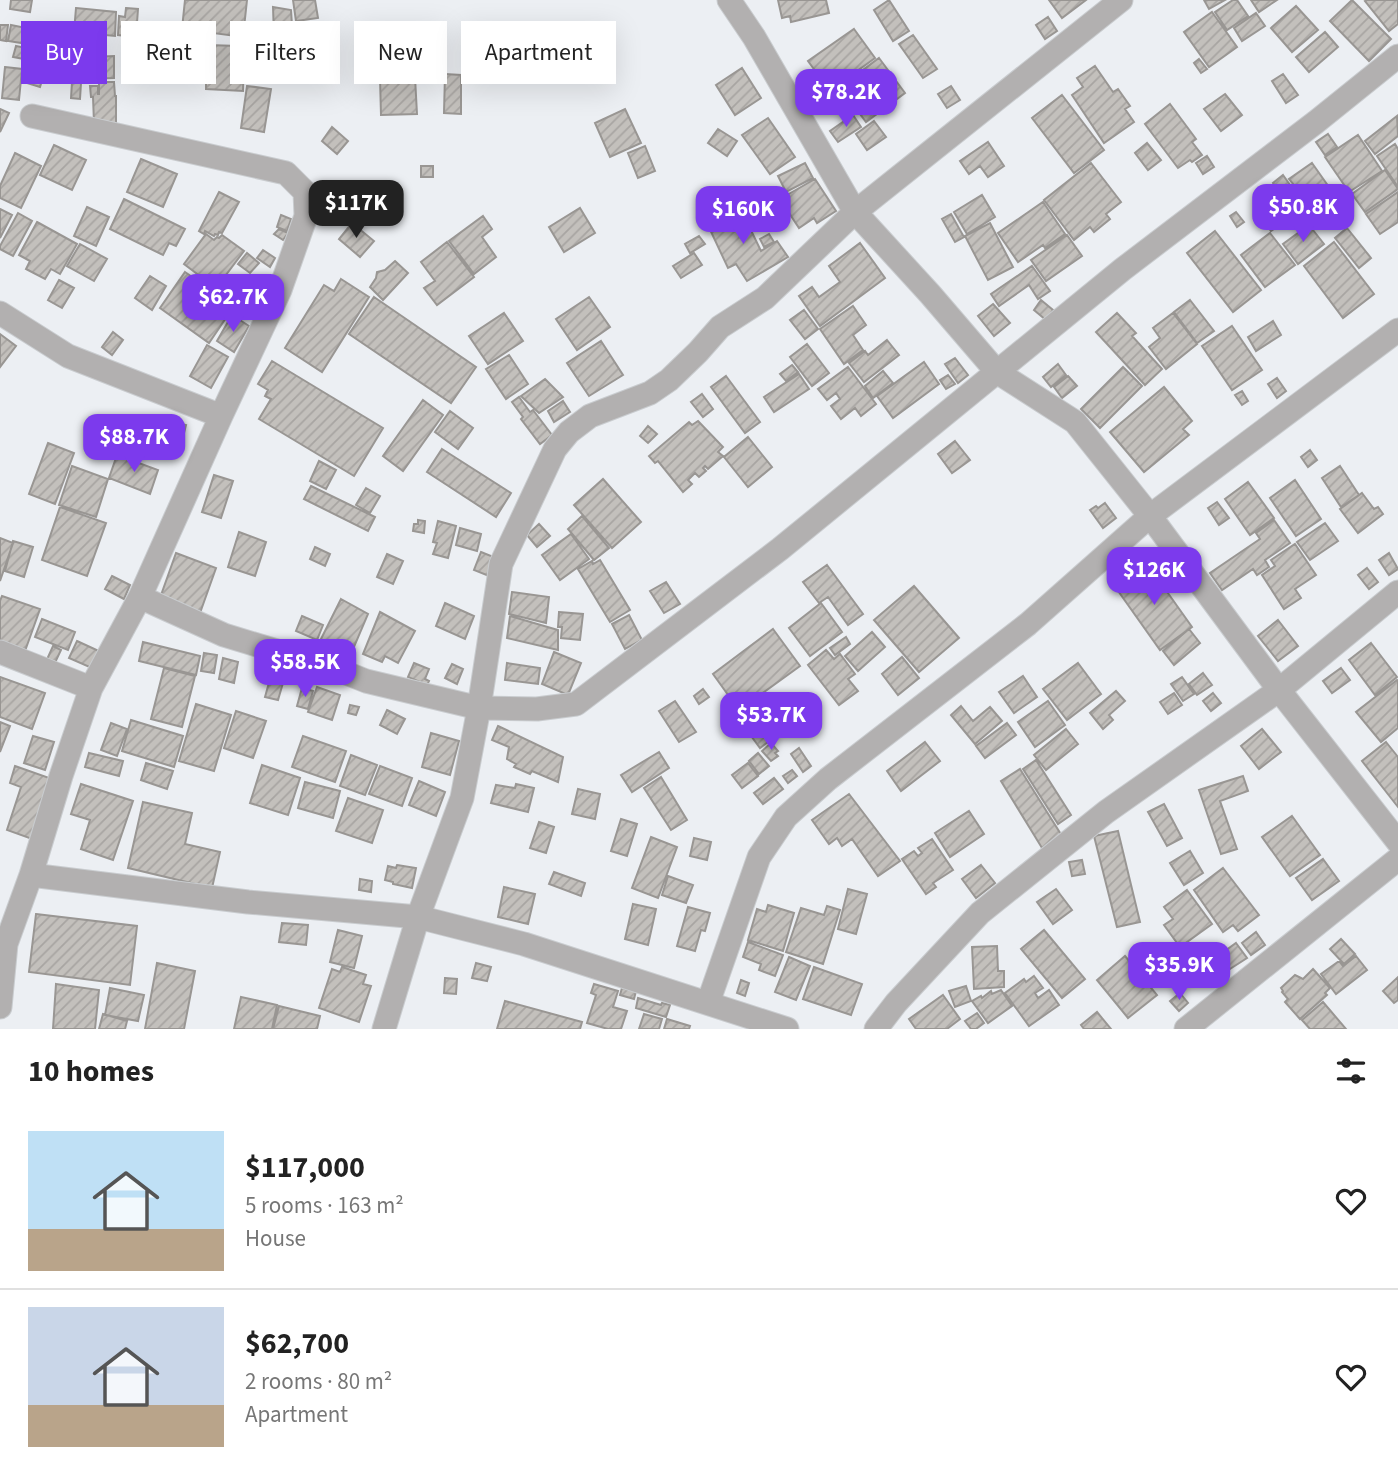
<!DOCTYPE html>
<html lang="en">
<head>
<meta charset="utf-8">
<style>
  body { margin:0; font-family:"Source Sans 3",sans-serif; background:#f6f6f6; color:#222; height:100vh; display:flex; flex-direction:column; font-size:26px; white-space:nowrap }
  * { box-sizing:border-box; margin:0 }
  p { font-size:23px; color:#767676 }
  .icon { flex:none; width:38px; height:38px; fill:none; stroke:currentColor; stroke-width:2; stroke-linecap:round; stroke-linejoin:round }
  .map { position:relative; height:1029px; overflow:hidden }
  .sheet { display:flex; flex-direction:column; background:#fff; flex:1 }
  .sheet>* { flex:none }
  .top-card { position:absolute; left:21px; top:21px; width:700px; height:63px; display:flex; gap:14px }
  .price { position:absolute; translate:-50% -60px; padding:0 16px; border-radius:14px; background:#7c3aed; color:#fff; font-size:23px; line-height:46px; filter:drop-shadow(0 2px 4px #0008) }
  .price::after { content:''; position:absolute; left:50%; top:42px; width:21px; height:16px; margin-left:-10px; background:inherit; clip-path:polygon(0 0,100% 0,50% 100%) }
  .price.on { background:#222; color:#fff }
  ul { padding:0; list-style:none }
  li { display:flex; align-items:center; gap:21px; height:175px; padding:0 28px }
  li+li { border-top:2px solid #e0e0e0 }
  li span { display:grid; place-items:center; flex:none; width:196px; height:140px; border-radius:0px; color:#555 }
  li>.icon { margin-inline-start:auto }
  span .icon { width:84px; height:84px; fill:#fffc; stroke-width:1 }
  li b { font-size:30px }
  h2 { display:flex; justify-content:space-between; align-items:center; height:84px; padding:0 28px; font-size:30px }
  .tag { padding:0 24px; border-radius:0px; background:#fff; box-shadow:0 7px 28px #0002; font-size:24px; line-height:63px }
  .tag.on { background:#7c3aed; color:#fff }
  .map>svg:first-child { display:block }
  .building { fill:url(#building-hatch); stroke:#999693; stroke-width:2 }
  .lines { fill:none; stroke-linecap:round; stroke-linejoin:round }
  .minor-casing { stroke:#c9cccf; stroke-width:25 }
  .minor { stroke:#b2b0b0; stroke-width:23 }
</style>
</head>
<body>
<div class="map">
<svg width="1398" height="1029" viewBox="0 0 1398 1029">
  <defs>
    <pattern id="building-hatch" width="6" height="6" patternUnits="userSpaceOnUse" patternTransform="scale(1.75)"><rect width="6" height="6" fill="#c3c0bc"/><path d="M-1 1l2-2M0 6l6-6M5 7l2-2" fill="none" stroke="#a8a5a2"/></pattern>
  </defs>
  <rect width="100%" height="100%" fill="#eceff3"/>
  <path class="building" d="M11,0H32L30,12L10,9Z
    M185,0H247L243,37L182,29Z
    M293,0H315L318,18L296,21Z
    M778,0H826L829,13L791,22L790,16L782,18Z
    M889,0L909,31L893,41L874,10Z
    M1049,0H1086L1062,18Z
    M1204,0H1225L1209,9Z
    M1233,0H1237L1248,16L1227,30L1215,12Z
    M1251,0H1277L1259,12Z
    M1352,0L1391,39L1369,61L1330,21Z
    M1367,0H1398V24L1389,31L1365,1Z
    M1296,6L1318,30L1292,52L1271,28Z
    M273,7L291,10L293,41L274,36Z
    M76,8L116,12L115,36L74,32Z
    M126,8L138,9L136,37L118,35L119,16L125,17Z
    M1212,12L1237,47L1209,67L1184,32Z
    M1256,13L1265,26L1242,41L1234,28Z
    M1048,17L1057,31L1045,39L1036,25Z
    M0,25H8L6,41L0,40Z
    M11,25L31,29L28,44L8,41Z
    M35,29L63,37L53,77L44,74L40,87L24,82Z
    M854,29L875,58L839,84L832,73L822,80L808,61Z
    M1325,32L1338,47L1309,72L1296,57Z
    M295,34L329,38L330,66L295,67Z
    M913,35L937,69L923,78L899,44Z
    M207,45L238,46V54H244L243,91L206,89V72H214V65H207Z
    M16,46L26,48L24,59L13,57Z
    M114,56V78L82,79V61H91V57Z
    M879,58L905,93L866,122L840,87Z
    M1199,59L1207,69L1201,73L1194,63Z
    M1095,66L1113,92L1118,89L1130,106L1125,109L1134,122L1104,143L1072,95L1083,87L1077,78Z
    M5,67L22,69L19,100L2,98Z
    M742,68L761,98L735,115L716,85Z
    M445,74L461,75V114L444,113Z
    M1283,74L1298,95L1286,103L1272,81Z
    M415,77L417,114L381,115L380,78Z
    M72,82L81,83L80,99L71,98Z
    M99,82H114L115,96H116V124L94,123L93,97H91L90,86H98V94H99Z
    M247,86L271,89L264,132L241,128Z
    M951,86L960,100L947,108L938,94Z
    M837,93L842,101L833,107L828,99Z
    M1225,94L1242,115L1221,131L1204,109Z
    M1062,95L1104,150L1074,173L1032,118Z
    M1170,104L1196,139L1192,142L1202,155L1192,162L1190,160L1178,168L1145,124Z
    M0,109L9,113L0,132Z
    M625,109L641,143L610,157L595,123Z
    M853,115L861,127L838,142L830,131Z
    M1397,116L1398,136L1375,154L1365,141Z
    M768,118L795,157L770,174L742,135Z
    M874,121L886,137L867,150L856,134Z
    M332,127L348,141L337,154L322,141Z
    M718,129L737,141L727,156L708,143Z
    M1328,134L1337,147L1325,155L1316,142Z
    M1358,135L1382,171L1349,192L1325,157Z
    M988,142L1004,166L988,177L980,166L969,174L960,161Z
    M1147,143L1161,160L1148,170L1135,153Z
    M1395,144L1398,149V187L1377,156Z
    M54,145L86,160L72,190L40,175Z
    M645,146L655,171L638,178L628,153Z
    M15,153L41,166L21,208L0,198V186Z
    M1207,156L1214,167L1203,174L1196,163Z
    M141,159L177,174L163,207L127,192Z
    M805,163L813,178L786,192L778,176Z
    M1091,163L1121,202L1106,214L1110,219L1094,232L1090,227L1074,240L1044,200Z
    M1312,163L1336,197L1315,211L1289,179Z
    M421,166H433V177H421Z
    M1385,170L1398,189L1365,212L1352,194Z
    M1283,175L1305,206L1271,231L1257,211L1281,194L1273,183Z
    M815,179L836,211L817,223L814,218L799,228L780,199Z
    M367,189L384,191L383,201L366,206Z
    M219,192L239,202L222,233L219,232L218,235L215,234L214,236L205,231L204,234L199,231Z
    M1398,192V222L1380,234L1366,214Z
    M982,195L995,217L967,234L954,212Z
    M124,199L185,229L176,246L169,243L163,255L110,229Z
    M1043,202L1065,234L1045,248L1043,245L1018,262L998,233Z
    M87,207L109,217L96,246L74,236Z
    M1309,207L1315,214L1303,222L1298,214Z
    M580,208L595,233L564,252L549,227Z
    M733,208L743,224L747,222L761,251L777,241L788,257L747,281L736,264L728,268L706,221Z
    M0,209L12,215L0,238Z
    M1236,212L1244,222L1237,227L1230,216Z
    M18,213L32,221L13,256L0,249V246Z
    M951,214L964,237L955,242L942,219Z
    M281,215L291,219L287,231L277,227Z
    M483,216L492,229L482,237L496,257L474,274L449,241Z
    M37,222L77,244L60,274L51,269L45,279L26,269L30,261L19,255Z
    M352,223L374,241L360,257L339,239Z
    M990,223L1013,267L988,280L965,236Z
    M1309,225L1324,244L1298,264L1283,244Z
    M1347,228L1371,258L1359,268L1335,238Z
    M279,229L288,233L283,240L274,234Z
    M1215,231L1261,290L1233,312L1187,253Z
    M1270,233L1295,265L1265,287L1241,255Z
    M206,234L214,240L217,237L219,238L222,235L244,251L216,288L184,264Z
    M769,234L774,242L764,247L760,239Z
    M1067,235L1082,256L1046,281L1031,260Z
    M699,236L705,244L690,253L685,244Z
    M447,242L474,277L437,305L424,288L435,281L421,262Z
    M1334,242L1374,294L1343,318L1304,266Z
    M860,243L885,278L820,326L799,296L812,287L819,297L840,282L829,266Z
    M80,244L107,259L94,281L67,266Z
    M263,250L275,258L270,267L257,258Z
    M247,253L259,263L250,273L238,264Z
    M694,253L702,265L681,278L673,266Z
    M395,261L408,273L383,300L370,287L376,278L377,272L385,270Z
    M1032,266L1050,291L1038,299L1029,285L999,306L991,294Z
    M185,272L234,306L209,343L160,308Z
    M150,276L166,286L152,310L135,298Z
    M341,279L369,297L322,372L285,348L324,285L334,291Z
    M59,280L74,288L62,308L48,300Z
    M374,297L476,367L451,403L349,334Z
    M589,297L610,327L577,350L556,319Z
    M1041,300L1053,310L1046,320L1034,310Z
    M1190,300L1214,331L1197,343L1174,312Z
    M993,304L1010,323L994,336L978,316Z
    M853,306L866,325L853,335L863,350L844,364L820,329Z
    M804,310L818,329L805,339L790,320Z
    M504,313L523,341L488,364L469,336Z
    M1117,313L1136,333L1132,336L1162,369L1145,385L1096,332Z
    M1173,313L1197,344L1166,369L1149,347L1160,338L1153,328Z
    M232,315L249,326L234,352L217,341Z
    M1273,321L1281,335L1256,351L1248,337Z
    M1232,326L1262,370L1232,390L1202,346Z
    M113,332L123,340L112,355L102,347Z
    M0,334L16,346L0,367Z
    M887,340L899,355L864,382L849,363L865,351L868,355Z
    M601,341L623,375L589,396L567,363Z
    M807,344L829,373L812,386L790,357Z
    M207,345L228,357L211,388L190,376Z
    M509,355L528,384L506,399L486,369Z
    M955,358L968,375L958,383L945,364Z
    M272,361L383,428L354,476L259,419L271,399L265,396L268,390L258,384Z
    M924,362L939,384L893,418L877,396Z
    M1058,364L1066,375L1051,387L1043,377Z
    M792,365L798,372L786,381L780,374Z
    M848,367L876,404L861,416L855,408L841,419L831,406L840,399L836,393L827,400L818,389Z
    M1123,367L1142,386L1100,428L1081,409Z
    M883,371L893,383L873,398L865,386Z
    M799,374L809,389L774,412L764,397Z
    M948,375L955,384L946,389L940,380Z
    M726,376L760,422L745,433L711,387Z
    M1068,376L1077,386L1062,398L1054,387Z
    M1277,378L1286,391L1277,398L1268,384Z
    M545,379L563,397L539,413L521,396Z
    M1164,387L1192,421L1183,429L1189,435L1144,472L1110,432Z
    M1242,391L1248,401L1242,405L1235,395Z
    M702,394L713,409L703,417L691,402Z
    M519,397L530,412L533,410L552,435L540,444L521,419L523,417L512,402Z
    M423,400L443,415L403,471L383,456Z
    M563,401L570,412L554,422L548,411Z
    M450,411L473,428L458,449L435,432Z
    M698,421L723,447L718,452L723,456L708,469L705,466L703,468L706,471L699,477L695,473L688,480L692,484L683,492L658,461L655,463L649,456L689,422L692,425Z
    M169,422L186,425L183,437L167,433Z
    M648,426L657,434L648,443L640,436Z
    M748,437L772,467L748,487L724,457Z
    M157,441L167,444L163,455L153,451Z
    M955,441L970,460L952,473L938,454Z
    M48,443L74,453L55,504L29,494Z
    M442,449L511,493L496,517L427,472Z
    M1310,450L1317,460L1308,467L1301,457Z
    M117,455L158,470L150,494L109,478Z
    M319,461L336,470L326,489L310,481Z
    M72,466L108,479L96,517L59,505Z
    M1340,466L1359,495L1341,507L1322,478Z
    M214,475L233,481L221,518L202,512Z
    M603,479L641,522L612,548L574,505Z
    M1295,480L1321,519L1296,536L1270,498Z
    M1248,482L1274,518L1250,535L1225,499Z
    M311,486L375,517L368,531L304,499Z
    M366,488L380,496L370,513L356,505Z
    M1362,493L1374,509L1378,507L1383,514L1358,533L1340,509Z
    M1217,502L1229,518L1219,525L1208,508Z
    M1105,503L1116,518L1103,528L1090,510L1096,506L1098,508Z
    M60,507L106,523L87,576L42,560Z
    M582,516L609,548L594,560L568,529Z
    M418,520L425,521L424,533L413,531L414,524H418Z
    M1274,520L1290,543L1265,560L1269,567L1257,575L1253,569L1222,590L1210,573L1260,539L1256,533Z
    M438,521L456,526L448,558L433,554L437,543L433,542Z
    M1325,523L1338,541L1310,560L1297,542Z
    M539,524L550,536L537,547L527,535Z
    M460,528L481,534L477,551L456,545Z
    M239,532L266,542L255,576L228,567Z
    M571,534L589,559L560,580L542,555Z
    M0,538L13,543L0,581Z
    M13,541L33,547L24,577L5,571Z
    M1295,544L1316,575L1295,589L1301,598L1284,609L1262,575L1275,566L1271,560Z
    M315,547L330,554L325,566L310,559Z
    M481,552L496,558L489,576L474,570Z
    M176,553L216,568L200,613L160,598Z
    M1389,553L1398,569L1389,575L1379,560Z
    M387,554L403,561L393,584L377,577Z
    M600,560L630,610L610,622L578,569L592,561L593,564Z
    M827,565L863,614L848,625L828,597L819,603L803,582Z
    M1148,565L1192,627L1160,650L1116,588Z
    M1367,568L1378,582L1369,589L1358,575Z
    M112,576L130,585L124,599L105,589Z
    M666,582L680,604L664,613L650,591Z
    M914,586L959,638L919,672L874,620Z
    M512,592L549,597L546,623L509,614Z
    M2,596L40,609L25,651L0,642V601Z
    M341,599L368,614L351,654L320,641Z
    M445,603L474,616L465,639L436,626Z
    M821,603L842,632L810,656L789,628Z
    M380,612L415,631L398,663L385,656L382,662L363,654Z
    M559,612L583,614L580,640L561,638L562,627H558Z
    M629,615L642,640L625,649L612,624Z
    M302,616L323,625L317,640L296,631Z
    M510,616L558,630V650L507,638Z
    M42,619L75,632L68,650L35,637Z
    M1278,620L1298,646L1278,661L1258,636Z
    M773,629L800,666L739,710L713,674Z
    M1189,629L1200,643L1174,665L1163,651Z
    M872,632L885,647L858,671L845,656Z
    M846,637L850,644L835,655L830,648Z
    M77,641L101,652L94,669L69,658Z
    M143,642L200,656L196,675L139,661Z
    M1371,643L1397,677L1375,695L1349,660Z
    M53,646L61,650L52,669L44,666Z
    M826,650L834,659L840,654L855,674L848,679L858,691L839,705L808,665Z
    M554,652L581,663L568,695L542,684Z
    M204,653L217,655L214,673L201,671Z
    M902,657L919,678L898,695L882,674Z
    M223,658L238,662L234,683L219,679Z
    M414,663L429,669L425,679L429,681L427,685L408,677Z
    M507,663L540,668L538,684L505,680Z
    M1078,663L1101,694L1067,720L1043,689Z
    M452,664L463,669L457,684L445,678Z
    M164,668L195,676L182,727L151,719Z
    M1341,668L1350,680L1332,693L1323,681Z
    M1203,673L1212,685L1197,695L1189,684Z
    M1023,676L1037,697L1014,713L999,692Z
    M0,677L45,693L32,729L0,717Z
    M1182,677L1194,694L1183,701L1171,684Z
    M270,679L283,683L278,700L265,697Z
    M1397,680L1398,681V728L1381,742L1356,712Z
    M317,687L340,695L332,720L308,712Z
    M302,688L313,691L308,709L297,706Z
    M703,689L709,697L699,704L694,696Z
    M1116,691L1125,701L1109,715L1113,720L1103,729L1090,713Z
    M1174,693L1182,705L1168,714L1160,702Z
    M1213,693L1221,703L1211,711L1203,701Z
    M675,701L696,732L679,742L659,711Z
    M1048,701L1065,725L1035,747L1018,722Z
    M196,704L231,715L214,771L179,761Z
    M779,704L793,723L760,748L746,729L762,718L766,723L768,721L764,716Z
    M350,705L359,707L356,715L348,713Z
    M961,706L973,721L990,707L1002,721L975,744L951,715Z
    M387,710L405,719L397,734L380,725Z
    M236,711L266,721L253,758L224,748Z
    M131,720L183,736L174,767L122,751Z
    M0,722L10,726L0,752Z
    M111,723L127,729L117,756L101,750Z
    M1007,723L1016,735L985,758L976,746Z
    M498,726L563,757L558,782L532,771L530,774L514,767L516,764L507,759L509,747L492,740Z
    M1066,729L1078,744L1046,770L1034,755Z
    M1262,729L1281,752L1259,769L1241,746Z
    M431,733L459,741L450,775L422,767Z
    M33,736L54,742L45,770L24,763Z
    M303,736L346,751L335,782L292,767Z
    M925,742L940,761L901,791L887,771Z
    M1386,742L1398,757V807L1362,761Z
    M771,743L778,751L775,753L778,756L771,761L762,751Z
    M799,748L811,766L803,772L791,754Z
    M659,752L669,768L632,792L621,775Z
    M89,753L123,761L119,776L85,767Z
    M758,753L769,766L759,774L749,761Z
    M351,755L377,765L365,795L340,786Z
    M1036,760L1071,815L1058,824L1023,769Z
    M146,763L173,771L167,789L141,780Z
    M748,763L758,776L742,788L732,775Z
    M262,765L300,778L288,815L250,803Z
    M15,766L55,780L35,840L7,830L21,787L10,783Z
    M380,766L412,778L402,806L369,794Z
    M1020,769L1062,836L1042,848L1001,781Z
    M792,770L797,776L788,783L783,776Z
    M1243,776L1248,791L1220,801L1237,849L1221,854L1199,790Z
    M661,777L687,820L671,830L644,788Z
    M774,778L783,789L763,804L754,793Z
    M419,781L445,792L436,816L409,805Z
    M305,782L340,791L333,818L298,808Z
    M81,784L133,801L113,860L81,849L90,820L71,814Z
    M516,784L534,788L528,812L491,803L496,785L515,788Z
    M578,789L600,794L595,819L572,814Z
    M849,794L900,861L878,876L852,839L842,846L837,838L829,844L812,820Z
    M348,798L383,810L372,843L336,831Z
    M143,802L192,813L185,844L220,852L212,888L128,868Z
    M1164,804L1182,838L1167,846L1148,812Z
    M969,811L984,834L950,857L935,833Z
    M1292,816L1320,855L1290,876L1262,837Z
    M621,819L637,824L627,856L611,851Z
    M539,822L554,827L546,853L530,848Z
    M1118,831L1140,922L1117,927L1094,836Z
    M651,837L677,847L658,898L632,888Z
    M694,838L711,842L707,860L690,856Z
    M932,839L953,870L933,883L936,887L926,894L902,859L914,851L918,856L922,853L918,848Z
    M1190,851L1203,873L1184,885L1170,863Z
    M1323,859L1339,881L1312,900L1296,878Z
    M1082,860L1085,874L1072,876L1069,862Z
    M397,865L416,868L412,888L393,884V882L385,880L388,866L396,868Z
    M981,865L995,883L976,898L962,879Z
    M1223,868L1259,915L1238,931L1233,925L1223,932L1194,890Z
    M554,872L585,883L581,896L549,884Z
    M668,876L693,885L686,903L662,895Z
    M360,879L372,881L371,892L359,890Z
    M504,887L535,894L528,924L498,917Z
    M848,889L867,894L856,934L838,929Z
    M1056,889L1072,910L1053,924L1037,902Z
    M1187,890L1212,924L1180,947L1164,925L1173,919L1164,907Z
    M633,904L656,909L648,945L625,939Z
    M768,905L794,913L783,951L748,940L757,909L766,912Z
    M827,906L840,910L823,964L786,952L801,908L824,915Z
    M688,907L710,913L705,931L701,930L695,951L677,946Z
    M36,914L137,926L130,985L29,972Z
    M282,923L308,925L306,945L279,942Z
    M338,930L362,936L354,968L330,962Z
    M1044,930L1085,979L1062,998L1021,949Z
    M1256,932L1265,945L1251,955L1242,943Z
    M1341,939L1355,954L1344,964L1330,949Z
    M748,942L783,955L775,976L759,970L761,964L743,957Z
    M1236,943L1247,958L1219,976L1217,974L1211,979L1203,967Z
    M997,946L998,971H1004V987L974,989L972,947Z
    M1125,956L1157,995L1128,1018L1097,980Z
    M1356,956L1367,970L1336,994L1321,974L1339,961L1343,966Z
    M789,957L810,966L796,1000L775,992Z
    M157,963L195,971L184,1029H145Z
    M476,963L491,967L487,981L472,978Z
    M342,967L366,975L363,984L371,986L359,1022L319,1008L332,969L340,972Z
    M814,967L862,984L851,1015L803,999Z
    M1313,969L1330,988L1325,993L1327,995L1300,1019L1285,1002L1288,999L1282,992L1283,991L1281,988L1295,975L1303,979Z
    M1034,976L1043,988L1035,993L1038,998L1049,990L1059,1005L1029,1026L1005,993L1024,979L1026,982Z
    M1398,977V1000L1394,1003L1383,991Z
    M445,978L457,979L456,994L444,993Z
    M741,980L749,983L745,996L737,993Z
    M56,984L99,990L95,1029H53Z
    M594,984L618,991L613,1007L627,1011L621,1029H608L587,1023L596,995L591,993Z
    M966,986L971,1001L955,1007L949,991Z
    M110,988L144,995L138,1021L105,1015Z
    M622,988L636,991L634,999L620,995Z
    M1001,990L1012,1006L988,1023L972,1001L981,996L982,998L991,991L992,994Z
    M1180,993L1188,1003L1179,1011L1170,1001Z
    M943,995L960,1019L947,1029H916L909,1019Z
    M241,997L277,1005L272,1029H234Z
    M638,998L661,1005L662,1003L670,1005L666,1017L636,1008Z
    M505,1001L582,1022L580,1029H497Z
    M1323,1002L1346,1029H1310L1302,1020Z
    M279,1006L320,1016L317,1029H273Z
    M1097,1012L1111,1029H1084L1081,1025Z
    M977,1013L984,1023L976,1029H971L965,1021Z
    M103,1014L127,1021L125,1029H99Z
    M644,1014L662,1019L659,1029H639Z
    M667,1019L690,1026L689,1029H664Z"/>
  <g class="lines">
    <g class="minor-casing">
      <path id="minor" d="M729,0L754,37L855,212L930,294L997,372L1075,422L1150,516L1279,690L1398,842
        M0,313L68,356L221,416
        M140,597L224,635L336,669L366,681L479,708L537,709L576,704L780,549L1123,269L1316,122L1398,56
        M0,652L91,688
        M31,875L248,902L418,917L524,944L787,1029
        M708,1003L759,857L786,817L828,779L1028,624L1150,516L1398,330
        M0,1007L6,944L31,875L61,776L91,688L140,597L221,416L280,290L306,216L305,192L286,173L32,116
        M384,1029L418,917L462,798L479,708L501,564L555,449L569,432L590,416L650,393L669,380L698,352L720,327L765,298L855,212L1121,0
        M876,1029L896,1003L980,913L1106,812L1279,690L1398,592
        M1186,1029L1398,859"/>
    </g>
    <use href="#minor" class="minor"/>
  </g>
</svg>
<b class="price" style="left:846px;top:129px">$78.2K</b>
<b class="price on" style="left:356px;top:240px">$117K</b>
<b class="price" style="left:1303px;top:244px">$50.8K</b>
<b class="price" style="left:743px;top:246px">$160K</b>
<b class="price" style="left:233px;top:334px">$62.7K</b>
<b class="price" style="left:134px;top:474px">$88.7K</b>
<b class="price" style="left:1154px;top:607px">$126K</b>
<b class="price" style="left:305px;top:699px">$58.5K</b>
<b class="price" style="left:771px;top:752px">$53.7K</b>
<b class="price" style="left:1179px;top:1002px">$35.9K</b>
<div class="top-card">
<a class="tag on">Buy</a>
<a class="tag">Rent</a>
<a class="tag">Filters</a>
<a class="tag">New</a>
<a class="tag">Apartment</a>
</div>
</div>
<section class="sheet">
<h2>10 homes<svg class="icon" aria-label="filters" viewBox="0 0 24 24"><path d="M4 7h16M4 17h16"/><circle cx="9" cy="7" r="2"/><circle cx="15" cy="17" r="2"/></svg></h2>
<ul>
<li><span style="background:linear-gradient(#bfe0f5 70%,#b9a48a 0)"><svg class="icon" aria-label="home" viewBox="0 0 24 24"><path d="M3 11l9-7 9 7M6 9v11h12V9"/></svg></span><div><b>$117,000</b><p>5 rooms · 163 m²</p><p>House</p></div><svg class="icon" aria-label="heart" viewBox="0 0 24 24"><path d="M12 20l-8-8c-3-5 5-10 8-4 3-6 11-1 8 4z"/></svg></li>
<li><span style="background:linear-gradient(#c9d6e8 70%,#b9a48a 0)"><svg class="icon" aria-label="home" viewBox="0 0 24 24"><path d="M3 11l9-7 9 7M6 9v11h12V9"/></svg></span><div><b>$62,700</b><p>2 rooms · 80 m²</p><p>Apartment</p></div><svg class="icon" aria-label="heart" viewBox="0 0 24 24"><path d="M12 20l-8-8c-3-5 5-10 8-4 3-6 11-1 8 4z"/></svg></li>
</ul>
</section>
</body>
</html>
